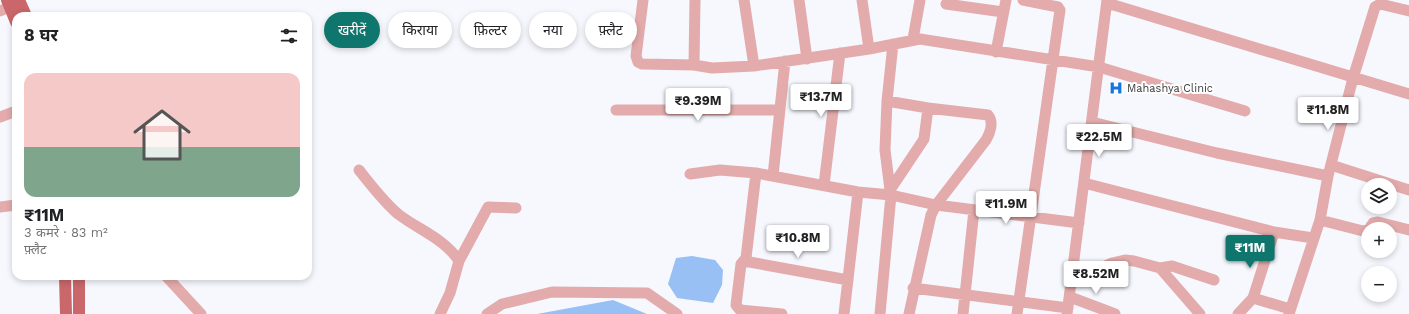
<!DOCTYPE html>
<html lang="hi">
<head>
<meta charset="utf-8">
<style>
  body { margin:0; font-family:"Work Sans","Noto Sans Devanagari",sans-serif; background:#f6f6f6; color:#202124; height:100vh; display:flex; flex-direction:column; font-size:15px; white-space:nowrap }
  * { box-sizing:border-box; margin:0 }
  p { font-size:13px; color:#757577 }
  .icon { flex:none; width:22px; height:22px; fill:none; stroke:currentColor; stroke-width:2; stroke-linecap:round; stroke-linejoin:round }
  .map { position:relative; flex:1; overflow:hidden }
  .drawer { position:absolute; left:12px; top:12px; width:300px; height:268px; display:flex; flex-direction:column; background:#fff; border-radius:12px; box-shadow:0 2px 6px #0003 }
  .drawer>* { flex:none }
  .banner { position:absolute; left:324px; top:12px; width:380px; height:36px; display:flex; gap:8px }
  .controls { position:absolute; left:1361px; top:178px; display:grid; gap:8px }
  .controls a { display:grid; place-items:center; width:36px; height:36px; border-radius:50%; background:#fff; box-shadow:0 2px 6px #0003; font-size:20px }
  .price { position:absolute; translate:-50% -34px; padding:0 9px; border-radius:4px; background:#fff; color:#222; font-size:13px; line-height:26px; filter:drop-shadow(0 1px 2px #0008) }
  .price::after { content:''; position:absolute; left:50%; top:24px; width:12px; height:9px; margin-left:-6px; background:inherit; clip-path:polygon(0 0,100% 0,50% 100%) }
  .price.active { background:#0f766e; color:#fff }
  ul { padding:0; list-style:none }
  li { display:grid; align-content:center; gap:8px; height:212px; padding:0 12px }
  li+li { border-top:1px solid #e0e0e0 }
  li span { display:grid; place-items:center; height:124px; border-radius:12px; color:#555 }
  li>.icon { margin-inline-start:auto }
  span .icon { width:72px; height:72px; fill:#fffc; stroke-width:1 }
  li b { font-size:17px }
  h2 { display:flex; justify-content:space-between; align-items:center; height:48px; padding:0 12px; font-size:17px }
  .chip { padding:0 14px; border-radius:18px; background:#fff; box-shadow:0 2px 6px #0003; font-size:14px; line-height:36px }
  .chip.active { background:#0f766e; color:#fff }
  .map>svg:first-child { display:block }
  .water { fill:#98c0f5 }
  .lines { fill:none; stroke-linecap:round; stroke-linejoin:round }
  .minor { stroke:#e3abab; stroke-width:11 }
  .major { stroke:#c9676a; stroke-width:12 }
  .labels { text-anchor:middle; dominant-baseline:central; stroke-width:4; stroke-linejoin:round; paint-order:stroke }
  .poi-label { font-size:11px; fill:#3b3c3e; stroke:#fff; text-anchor:start }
</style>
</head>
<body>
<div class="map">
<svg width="1409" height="314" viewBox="0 0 1409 314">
  <rect width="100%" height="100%" fill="#f6f8fe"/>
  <path class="water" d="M692,256L715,260L723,270L722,285L713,303L677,298L668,284L676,258Z
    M613,300L647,314H537Z"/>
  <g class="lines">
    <path class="minor" d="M643,0L636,56L638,62L642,64L694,65L712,68L754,66L869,49L920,39L1099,67L1245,111
      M744,0L754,66
      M799,0L807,59
      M862,0L869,49
      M1107,3L1409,94
      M946,4L1003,12
      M0,11L10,7
      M913,39L920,0
      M893,44L887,101L928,108
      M996,52L1006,0
      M694,65L695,0
      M887,101L885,150L890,190
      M616,110H780
      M0,117L16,111
      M1092,122L1217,153L1328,176
      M1331,165L1409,190
      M359,170C371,185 383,201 398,214C419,230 445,239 459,261
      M756,173L746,258L741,264L736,305L740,310L782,314
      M690,174L720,170L756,173L858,192L891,195L936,205L1079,223
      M773,176L785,61
      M1084,183L1274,232L1313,238
      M824,185L840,53
      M0,207L16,205
      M1320,220L1363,231L1368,230
      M1369,229L1373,223L1378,222L1409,230
      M744,261L848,280
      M1160,268L1172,266L1214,280
      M166,276L201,314
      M1071,282L1112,263L1125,260L1134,261L1160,268L1200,314
      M913,288L1068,308
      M1070,297L1115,314
      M1253,298L1290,309
      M440,314L450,293L459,261L488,207L516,208
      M487,314L502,304L552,292L647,293L677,314
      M844,314L858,192
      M880,314L891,195L890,190L924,139L928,108L988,115C994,122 990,133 986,140L936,205L931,215L909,314
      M963,314L974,210
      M1017,314L1060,10L1058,7L1023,0
      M1067,314L1107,0
      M1238,314L1253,298L1274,232
      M1289,314L1320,220L1328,176L1353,78L1375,7L1380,4L1409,11"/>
    <path class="major" d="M7,0L16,22
      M19,0L26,16
      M65,276L66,314
      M79,276V314"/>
  </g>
  <defs>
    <g id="hospital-bare" transform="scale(1.08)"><path d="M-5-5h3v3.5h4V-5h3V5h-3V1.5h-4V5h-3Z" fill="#1676df" stroke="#fff" stroke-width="2.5" paint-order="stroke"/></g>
  </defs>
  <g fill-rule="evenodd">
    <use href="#hospital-bare" x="1116" y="88"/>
  </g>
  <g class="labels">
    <g class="poi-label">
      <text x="1127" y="88">Mahashya Clinic</text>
    </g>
  </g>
</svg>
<div class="controls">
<a><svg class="icon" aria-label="layers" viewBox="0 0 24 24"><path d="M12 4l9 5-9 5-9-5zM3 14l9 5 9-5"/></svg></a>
<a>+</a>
<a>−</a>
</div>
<b class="price" style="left:821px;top:118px">₹13.7M</b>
<b class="price" style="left:698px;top:122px">₹9.39M</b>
<b class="price" style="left:1328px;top:131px">₹11.8M</b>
<b class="price" style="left:1099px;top:158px">₹22.5M</b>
<b class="price" style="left:1006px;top:225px">₹11.9M</b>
<b class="price" style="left:798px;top:259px">₹10.8M</b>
<b class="price active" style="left:1250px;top:269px">₹11M</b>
<b class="price" style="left:1096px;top:295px">₹8.52M</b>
<div class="banner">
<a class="chip active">खरीदें</a>
<a class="chip">किराया</a>
<a class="chip">फ़िल्टर</a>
<a class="chip">नया</a>
<a class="chip">फ़्लैट</a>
</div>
<section class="drawer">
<h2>8 घर<svg class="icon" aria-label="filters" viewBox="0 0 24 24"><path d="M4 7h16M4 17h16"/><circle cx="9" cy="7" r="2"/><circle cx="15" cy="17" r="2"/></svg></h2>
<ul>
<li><span style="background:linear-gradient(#f6c9c9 60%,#7fa58c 0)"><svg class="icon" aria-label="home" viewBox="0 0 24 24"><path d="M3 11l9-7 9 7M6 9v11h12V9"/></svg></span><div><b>₹11M</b><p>3 कमरे · 83 m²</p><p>फ़्लैट</p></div></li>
</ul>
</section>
</div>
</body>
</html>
